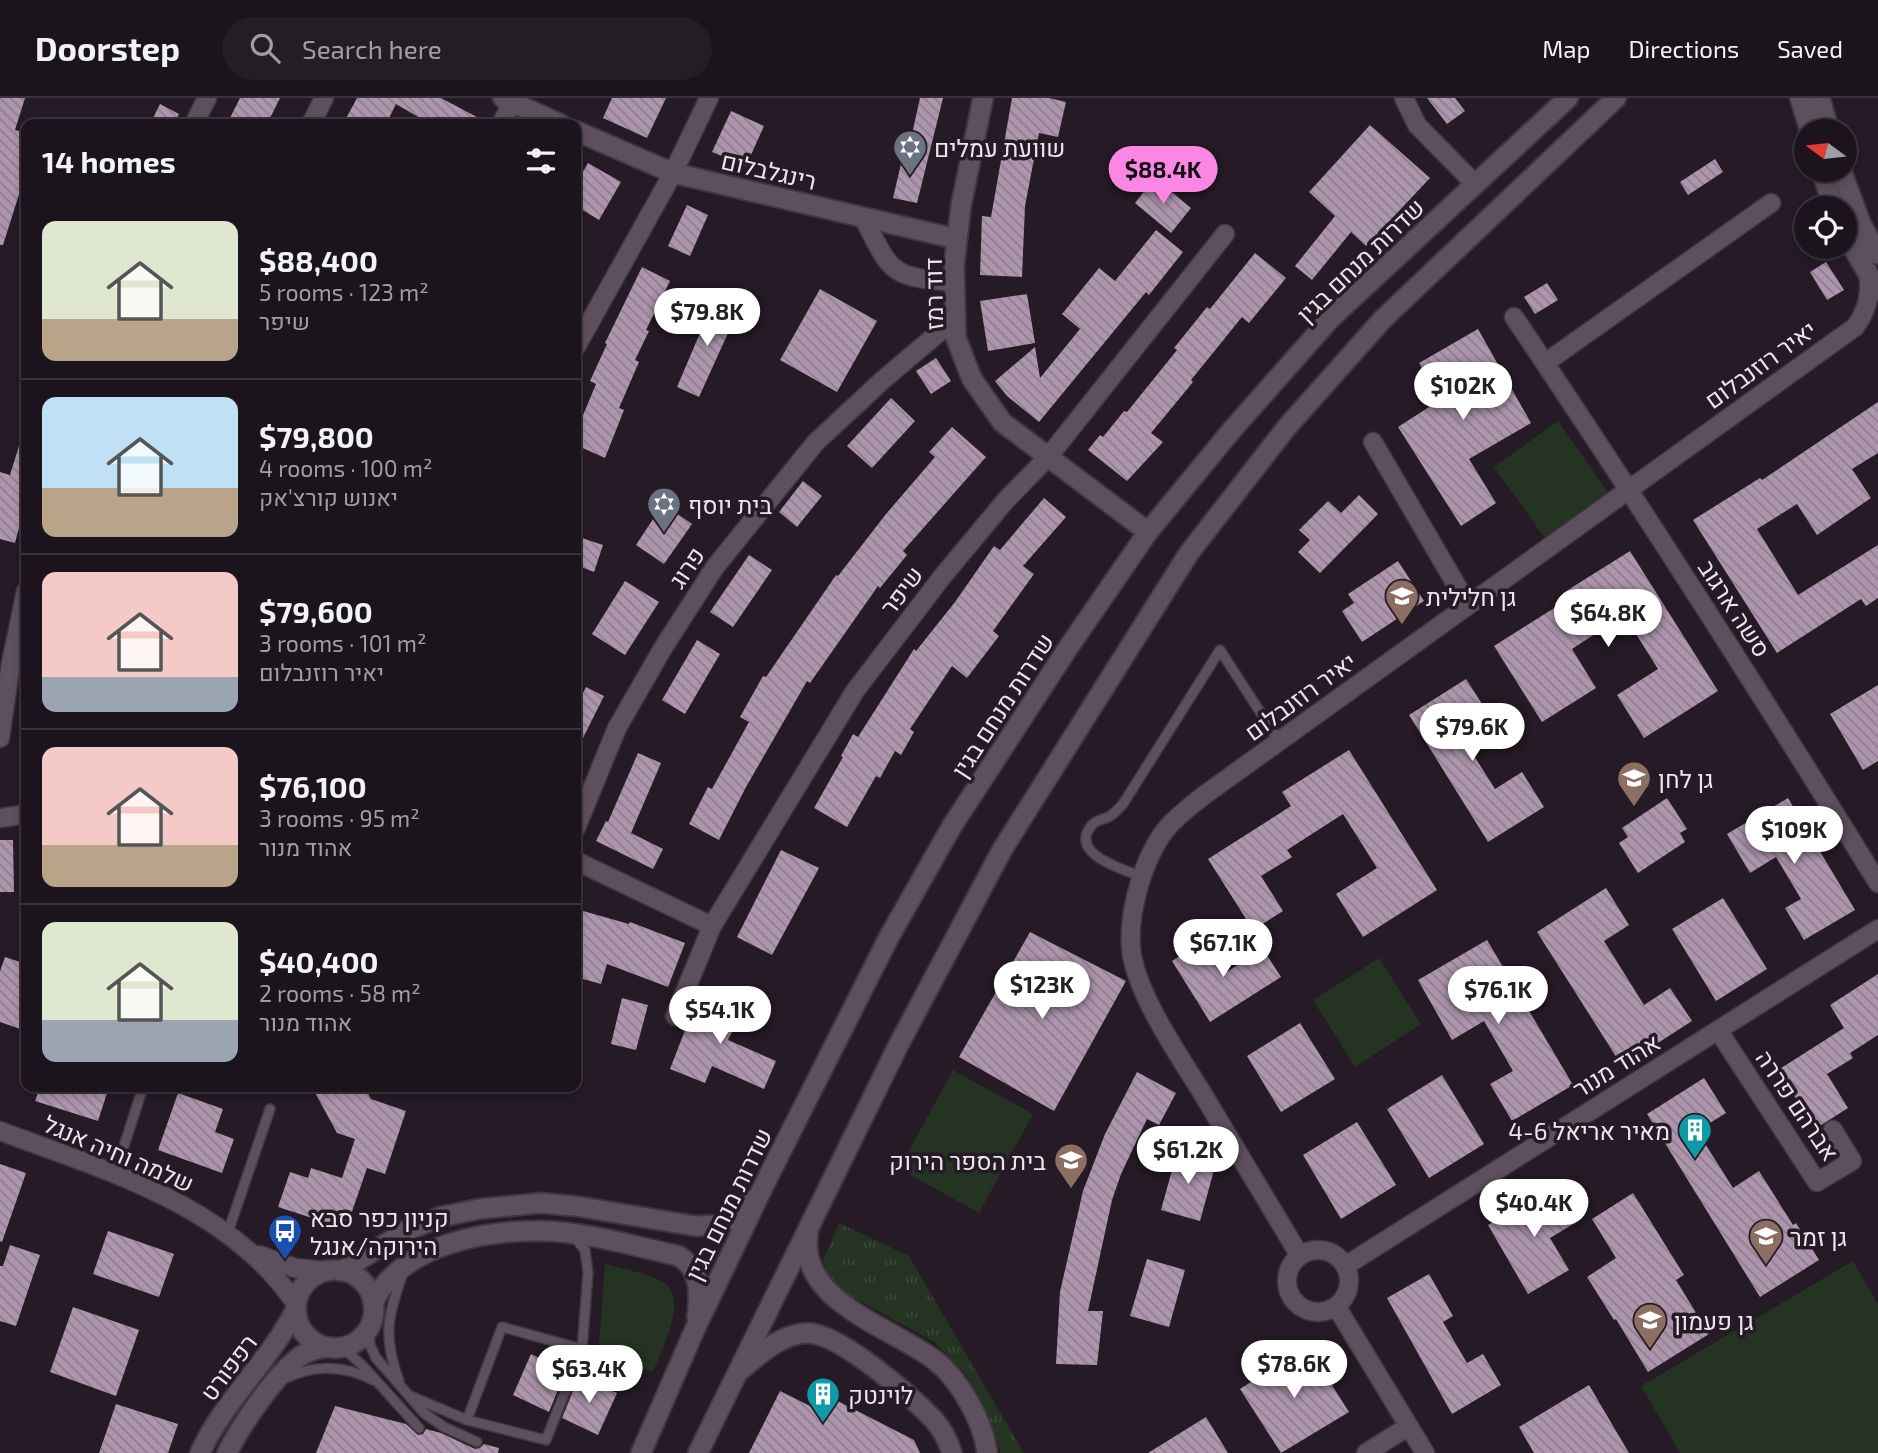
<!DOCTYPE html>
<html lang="en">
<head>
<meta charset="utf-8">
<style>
  body { margin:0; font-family:"Exo 2",Heebo,sans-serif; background:#251d25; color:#f1f3f6; height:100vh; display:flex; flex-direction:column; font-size:26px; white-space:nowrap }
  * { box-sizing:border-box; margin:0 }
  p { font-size:23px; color:#a09ea3 }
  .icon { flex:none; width:38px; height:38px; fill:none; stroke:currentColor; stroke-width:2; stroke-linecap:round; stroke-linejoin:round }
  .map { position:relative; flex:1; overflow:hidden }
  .details { position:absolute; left:21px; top:21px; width:560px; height:973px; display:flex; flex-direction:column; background:#1c141c; border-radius:14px; box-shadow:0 4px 10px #0003,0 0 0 2px #3a333b }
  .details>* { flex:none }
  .needle { width:46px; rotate:285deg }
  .controls { position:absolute; left:1794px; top:21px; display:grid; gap:14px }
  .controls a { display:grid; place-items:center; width:63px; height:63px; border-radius:50%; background:#1c141c; box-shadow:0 4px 10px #0003,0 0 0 2px #3a333b; font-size:35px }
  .price { position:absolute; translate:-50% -60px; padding:0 16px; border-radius:24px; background:#fff; color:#222; font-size:23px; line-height:46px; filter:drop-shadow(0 2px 4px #0008) }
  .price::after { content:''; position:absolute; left:50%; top:42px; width:21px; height:16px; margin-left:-10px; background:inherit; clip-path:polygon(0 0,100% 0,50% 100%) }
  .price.current { background:#fc86e3; color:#111 }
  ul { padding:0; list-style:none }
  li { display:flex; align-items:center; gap:21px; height:175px; padding:0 21px }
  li+li { border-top:2px solid #3a333b }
  li span { display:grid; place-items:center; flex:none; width:196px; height:140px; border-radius:14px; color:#555 }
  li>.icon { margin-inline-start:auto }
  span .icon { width:84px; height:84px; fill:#fffc; stroke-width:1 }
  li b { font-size:30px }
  h2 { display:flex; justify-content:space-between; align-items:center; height:84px; padding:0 21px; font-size:30px }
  header { display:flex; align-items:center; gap:42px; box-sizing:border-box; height:98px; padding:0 35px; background:#1c141c; border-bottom:2px solid #3a333b }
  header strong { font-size:33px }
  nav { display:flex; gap:38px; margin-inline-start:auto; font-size:24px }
  .search { width:490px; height:63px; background:#251d25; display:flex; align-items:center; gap:18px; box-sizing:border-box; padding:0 24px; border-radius:38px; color:#a09ea3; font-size:26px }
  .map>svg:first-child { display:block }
  .grass { fill:url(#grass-tufts) }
  .green { fill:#243322 }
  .building { fill:url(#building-back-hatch) }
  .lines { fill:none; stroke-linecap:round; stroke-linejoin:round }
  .service-casing { stroke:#3f363f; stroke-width:12 }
  .minor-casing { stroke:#3f363f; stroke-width:21 }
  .tertiary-casing { stroke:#3f363f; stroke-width:23 }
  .secondary-casing { stroke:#3f363f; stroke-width:23 }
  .service { stroke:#5d4f5d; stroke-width:9 }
  .minor { stroke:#5d4f5d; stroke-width:18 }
  .tertiary { stroke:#5d4f5d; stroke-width:19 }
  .secondary { stroke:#5d4f5d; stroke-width:19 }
  .labels { text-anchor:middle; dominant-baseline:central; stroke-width:7; stroke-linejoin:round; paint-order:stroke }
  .poi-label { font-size:24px; fill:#ede4ec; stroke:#251a25; text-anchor:start }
  .street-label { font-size:24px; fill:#ede4ec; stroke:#251a25 }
</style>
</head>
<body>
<header>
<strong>Doorstep</strong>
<div class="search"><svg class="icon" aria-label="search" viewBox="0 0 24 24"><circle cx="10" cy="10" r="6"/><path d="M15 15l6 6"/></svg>Search here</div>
<nav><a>Map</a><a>Directions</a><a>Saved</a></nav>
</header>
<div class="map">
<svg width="1878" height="1355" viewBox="0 0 1878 1355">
  <defs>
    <pattern id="grass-tufts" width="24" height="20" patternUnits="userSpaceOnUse" patternTransform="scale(1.75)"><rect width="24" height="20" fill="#243322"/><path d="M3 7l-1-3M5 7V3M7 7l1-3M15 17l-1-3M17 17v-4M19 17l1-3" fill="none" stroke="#394738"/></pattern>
    <pattern id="building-back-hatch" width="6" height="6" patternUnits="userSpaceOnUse" patternTransform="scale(1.75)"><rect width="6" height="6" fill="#ad95ad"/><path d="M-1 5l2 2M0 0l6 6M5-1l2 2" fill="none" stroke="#8e7d8e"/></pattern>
  </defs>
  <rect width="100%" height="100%" fill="#251a25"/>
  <path class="grass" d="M839,1125L909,1158L1024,1355H1001L986,1313L965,1275L934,1244L852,1199L830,1183L823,1162Z"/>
  <path class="green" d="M1558,323L1610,397L1547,443L1494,369Z
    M1379,860L1421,926L1355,969L1313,902Z
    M953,972L1033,1016L979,1115L899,1071Z
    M1853,1163L1878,1206V1355H1680L1641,1288Z
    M605,1166C620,1170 657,1177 667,1187C687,1205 661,1253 653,1274L598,1259Z"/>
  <path class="building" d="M0,0H25L15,32L26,35V74L3,147H0Z
    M240,0H280L267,26H227Z
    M357,0H441L490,26H417L420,20L396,6L386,26H343Z
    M612,0H666L647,40L603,20Z
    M920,0H943L917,105L893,100L904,53L908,54Z
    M1012,0H1049L1066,4L1058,39L1039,35L1025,108L1022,179L980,177L982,118L991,119Z
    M1427,0H1455L1465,13L1447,26Z
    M160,6L179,16L174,26H150Z
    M731,13L764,28L746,68L712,54Z
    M1370,27L1430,80L1366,148L1351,134L1312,182L1295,168L1335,118L1309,94Z
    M1715,61L1723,74L1688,97L1680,84Z
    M588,65L621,84L599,122L576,108V86Z
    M1155,80L1191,110L1171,135L1135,105Z
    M687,107L708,117L690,158L668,148Z
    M1156,132L1183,154L1149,197L1146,194L1039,324L1007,298L995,283L1035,249L1040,280L1080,231L1062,216L1099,170L1115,183Z
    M1255,155L1286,180L1249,225L1242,219L1191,282L1193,284L1151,335L1163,344L1127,383L1088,352L1100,337L1103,339L1124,313L1127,314L1177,252L1174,250L1207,209L1210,211Z
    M1826,164L1844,192L1827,202L1810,174Z
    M642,169L670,183L646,232L649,233L635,262L639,264L619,310L624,312L605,360L576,347V334L596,286L590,283L607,246L605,245Z
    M1547,185L1558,202L1535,216L1524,199Z
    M820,191L877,223L837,294L780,262Z
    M1027,196L1035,245L988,253L980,203Z
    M714,202L738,213L699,299L677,289Z
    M1478,231L1531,325L1469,361L1496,405L1461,428L1398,329L1440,302L1419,265Z
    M936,260L951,283L931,296L916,273Z
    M891,300L915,323L872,370L847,348Z
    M1878,304V355L1852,371L1871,400L1817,437L1797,406L1757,431L1798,497L1878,447V500L1866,508L1861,501L1777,555L1693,422L1760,380L1762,382Z
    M952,329L986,359L903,453L907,457L880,490L878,488L810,585L807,583L746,689L719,742L689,726L708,689L712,691L749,624L740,619L763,578L766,579L836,477L838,478L886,416L935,359L929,354Z
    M23,335H26V403L15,445L0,441V374L10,377Z
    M803,383L822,398L797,429L779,414Z
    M1359,397L1378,416L1320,475L1298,454L1310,442L1299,432L1328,403L1341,415Z
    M1044,400L1066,419L1023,468L1034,476L993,533L999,538L967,580L952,568L910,631L914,634L901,657L895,653L880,680L876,678L847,729L814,710L843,659L841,658L853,636L858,639L914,551L916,553L955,504L994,448L1000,452Z
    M663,406L692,426L664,466L636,447Z
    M576,438L603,447L594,474L576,467Z
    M1630,453L1718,593L1644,640L1617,597L1658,571L1624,517L1572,551L1596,590L1542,624L1494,548L1567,502L1563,495Z
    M749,457L772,472L733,529L710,514Z
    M1398,463L1424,503L1362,544L1342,513L1354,505L1348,496Z
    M625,483L659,504L625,557L592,536Z
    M697,542L720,556L685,616L662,602Z
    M1466,581L1488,615L1459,634L1495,691L1522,674L1544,709L1488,744L1409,617Z
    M1878,587V663L1863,672L1830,616Z
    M586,589L604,598L576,654V609Z
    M1349,652L1437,792L1363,839L1336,796L1377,770L1343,716L1287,752L1292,759L1261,778L1283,813L1253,832L1208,761L1291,708L1282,694Z
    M638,655L661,665L631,735L663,751L653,771L596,743L606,723L608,724Z
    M1667,700L1687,731L1680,735L1685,744L1638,775L1619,745L1628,739L1622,730Z
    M1788,700L1855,812L1804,842L1785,810L1801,801L1776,759L1750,775L1727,736Z
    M0,742H13L14,794H0Z
    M781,752L819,770L772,857L737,839Z
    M1606,790L1629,827L1604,843L1644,907L1670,890L1692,923L1622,968L1537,834Z
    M1723,800L1767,871L1716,903L1672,831Z
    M576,811L629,826L630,824L685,845L668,889L607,866L601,886L576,879Z
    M1030,834L1126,883L1054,1013L959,959Z
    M1487,842L1573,987L1512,1023L1490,986L1513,973L1484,923L1452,942L1418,882Z
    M1204,843L1225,875L1263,851L1281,879L1210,924L1172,863Z
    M5,859L26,866V933L0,924V873Z
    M1878,876V937L1850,955L1853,960L1827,976L1848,1010L1815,1031L1778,972L1844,930L1830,907Z
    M714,888L747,905L728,942L776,963L764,991L712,968L705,985L670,971L689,922L695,924L697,920L713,924L718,908L706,904Z
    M622,900L648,907L636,952L611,946Z
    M1300,925L1335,981L1281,1014L1247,958Z
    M1137,974L1176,995L1159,1027L1147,1021L1121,1076L1112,1102L1088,1213H1103L1097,1267L1056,1266L1060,1194L1083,1093L1105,1036Z
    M1442,977L1484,1046L1429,1080L1387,1011Z
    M1704,980L1726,1015L1697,1033L1733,1090L1759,1073L1793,1127L1796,1125L1819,1162L1760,1199L1647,1016Z
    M40,989H109L98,1023L35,1003Z
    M312,989H364L371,1001L406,1013L385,1076L367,1070L346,1131L278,1109L290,1074L308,1080L311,1070L342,1080L355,1041L337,1035Z
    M178,995L223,1011L215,1034L234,1041L222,1075L158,1052Z
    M1357,1024L1396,1087L1341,1121L1303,1057Z
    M1177,1054L1216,1065L1200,1123L1161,1112Z
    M0,1066L26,1075L2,1144L0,1143Z
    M1554,1088L1575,1125L1550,1140L1569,1172L1528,1196L1488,1127Z
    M1633,1095L1684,1177L1676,1182L1709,1236L1648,1274L1616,1221L1614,1222L1587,1179L1616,1160L1592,1121Z
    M108,1133L174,1156L159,1199L93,1176Z
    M10,1147L40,1157L16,1228L0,1223V1168H3Z
    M1147,1161L1185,1172L1169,1229L1130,1218Z
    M1429,1176L1453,1218L1443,1224L1467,1265L1483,1256L1501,1287L1452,1316L1387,1200Z
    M73,1209L139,1232L116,1298L50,1274Z
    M1307,1248L1349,1314L1281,1355L1240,1291Z
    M531,1256L566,1272L549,1314L513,1297Z
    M579,1278L617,1295L598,1337L562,1320Z
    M1589,1287L1629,1355H1534L1519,1329Z
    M780,1293L812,1309L820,1294L914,1342L920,1355H749Z
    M116,1306L178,1326L168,1355H99Z
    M335,1308L406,1326L418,1337L423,1336L426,1331L441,1335L475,1351L480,1350L484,1346L499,1350L498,1355H316Z
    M1206,1319L1228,1355H1148Z"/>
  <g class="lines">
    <g class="service-casing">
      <path id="service" d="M1142,779C1124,771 1069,757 1091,728C1096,721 1104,722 1110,718C1115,715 1119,710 1123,706L1220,552L1279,643
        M115,1076L143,989
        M227,1137L270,1011
        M369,1229L370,1247L376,1260L424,1315L444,1329L477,1344
        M342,1249L363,1268L419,1330
        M286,1280C316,1266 344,1267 373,1282
        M399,1283C383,1238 387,1220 403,1175
        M408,1297L467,1322L546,1342L582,1251L588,1175L585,1152L575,1140
        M467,1322L502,1229L582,1251"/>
    </g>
    <g class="minor-casing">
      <path id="minor" d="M1404,0L1417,27L1475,86
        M194,26L207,0
        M311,26L324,0
        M501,26L512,5
        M863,119C892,176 890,179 955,184
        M1514,219C1639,405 1760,594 1878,785
        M576,249L673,75L709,0
        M1545,265L1771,105
        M1373,344L1468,507
        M0,640L11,565L26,493
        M0,720L26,716
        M576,730L617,630L663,550L715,469L816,344L884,281L956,220
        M576,763L712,828
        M675,918L712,828L855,593L942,479L1006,402L1049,358L1225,136
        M1718,932L1817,1084L1852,1063L1833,1032
        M0,1033C107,1073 229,1107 296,1206
        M1287 1183a31 31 0 1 1 62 0a31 31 0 1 1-62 0Z
        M259,1157L295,1170L327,1173
        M1300,1158C1267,1103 1234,1048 1201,993C1178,956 1135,894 1131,850C1128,813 1144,758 1167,730C1177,718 1191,708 1203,698L1855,229C1867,213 1870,199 1869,179
        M1345,1168L1878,831
        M1336,1208L1425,1355
        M1366,1355L1409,1328"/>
    </g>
    <g class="tertiary-casing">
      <path id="tertiary" d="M503,0L560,26
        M983,0L961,108L954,168L956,240L972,281L1002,324L1148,434
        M1800,0L1810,33
        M1820,0L1829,33
        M576,33L673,75L957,141
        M1821,72L1834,110
        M1841,72L1861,126L1878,156
        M1844,134L1878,193
        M296 1211a39 39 0 1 1 78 0a39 39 0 1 1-78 0Z
        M200,1355C224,1302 270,1263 296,1211
        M227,1355C240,1329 280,1268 306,1255C312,1252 320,1250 327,1249"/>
    </g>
    <g class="secondary-casing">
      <path id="secondary" d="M808,1136C797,1204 894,1230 936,1263C960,1282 984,1325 987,1355
        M341,1173L406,1133L440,1119L479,1111L541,1105L575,1108L695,1128L719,1127L731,1121L751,1102
        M373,1204C403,1147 482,1132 542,1133C588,1134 634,1148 679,1158C701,1172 700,1195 697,1219
        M742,1271C760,1256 781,1236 807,1235C840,1235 911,1298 934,1322C942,1331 948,1343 952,1355
        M641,1355L695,1231L765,1085L889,839L952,728L1068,550L1148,434L1231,333L1331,220L1568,0
        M698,1355L899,946L1002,752L1189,455L1287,329L1383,221L1616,0"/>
    </g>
    <use href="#service" class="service"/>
    <use href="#minor" class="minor"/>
    <use href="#tertiary" class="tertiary"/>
    <use href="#secondary" class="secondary"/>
  </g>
  <defs>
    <g id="synagogue-pin" transform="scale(1.75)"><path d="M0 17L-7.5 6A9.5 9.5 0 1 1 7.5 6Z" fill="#6b7280" stroke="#251a25"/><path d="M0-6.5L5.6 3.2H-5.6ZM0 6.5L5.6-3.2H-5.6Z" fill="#fff"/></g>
    <g id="school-pin" transform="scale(1.75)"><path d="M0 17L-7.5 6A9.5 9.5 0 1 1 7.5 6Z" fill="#8d6e63" stroke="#251a25"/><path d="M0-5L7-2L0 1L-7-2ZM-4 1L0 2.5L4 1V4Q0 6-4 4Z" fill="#fff"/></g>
    <g id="building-pin" transform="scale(1.75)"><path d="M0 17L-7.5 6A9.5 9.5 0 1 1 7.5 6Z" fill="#0f9aa8" stroke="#251a25"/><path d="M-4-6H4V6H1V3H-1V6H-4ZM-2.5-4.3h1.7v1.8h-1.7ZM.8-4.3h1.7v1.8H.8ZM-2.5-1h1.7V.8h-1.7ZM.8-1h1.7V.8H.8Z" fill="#fff"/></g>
    <g id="bus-pin" transform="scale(1.75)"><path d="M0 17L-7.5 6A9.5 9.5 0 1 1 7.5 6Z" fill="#1a4fb4" stroke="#251a25"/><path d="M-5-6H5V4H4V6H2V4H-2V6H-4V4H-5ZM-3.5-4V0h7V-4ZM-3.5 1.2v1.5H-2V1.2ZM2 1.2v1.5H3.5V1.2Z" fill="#fff"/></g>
  </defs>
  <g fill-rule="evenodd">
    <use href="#synagogue-pin" x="910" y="49"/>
    <use href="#synagogue-pin" x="664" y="406"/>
    <use href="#school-pin" x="1402" y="498"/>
    <use href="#school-pin" x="1634" y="680"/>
    <use href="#building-pin" x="1695" y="1032"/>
    <use href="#school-pin" x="1071" y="1062"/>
    <use href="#bus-pin" x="285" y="1133"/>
    <use href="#school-pin" x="1766" y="1138"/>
    <use href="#school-pin" x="1650" y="1222"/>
    <use href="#building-pin" x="823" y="1296"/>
  </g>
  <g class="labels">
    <g class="poi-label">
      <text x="934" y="49">שוועת עמלים</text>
      <text x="688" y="406">בית יוסף</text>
      <text x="1426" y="498">גן חלילית</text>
      <text x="1658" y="680">גן לחן</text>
      <text x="1670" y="1032" text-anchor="end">מאיר אריאל 4-6</text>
      <text x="1046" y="1062" text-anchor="end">בית הספר הירוק</text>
      <text x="310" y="1119">קניון כפר סבא<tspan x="310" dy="28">הירוקה/אנגל</tspan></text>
      <text x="1790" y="1138">גן זמר</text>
      <text x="1674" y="1222">גן פעמון</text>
      <text x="848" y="1296">לוינטק</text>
    </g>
    <g class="street-label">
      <text transform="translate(769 72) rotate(13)">רינגלבלום</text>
      <text transform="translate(1360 162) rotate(-44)">שדרות מנחם בגין</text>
      <text transform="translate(933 196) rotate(-91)">דוד רמז</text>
      <text transform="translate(1760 266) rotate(-36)">יאיר רוזנבלום</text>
      <text transform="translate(686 469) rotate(-56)">פרוג</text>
      <text transform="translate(901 492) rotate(-53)">שיפר</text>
      <text transform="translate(1735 510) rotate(57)">סשה ארגוב</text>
      <text transform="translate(1300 598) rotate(-36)">יאיר רוזנבלום</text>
      <text transform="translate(1002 607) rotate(-57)">שדרות מנחם בגין</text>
      <text transform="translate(1616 967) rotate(-32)">אהוד מנור</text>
      <text transform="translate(1798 1007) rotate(56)">אברהם פררה</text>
      <text transform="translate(119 1055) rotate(23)">שלמה וחיה אנגל</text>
      <text transform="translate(728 1106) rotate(-64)">שדרות מנחם בגין</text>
      <text transform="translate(228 1269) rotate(-53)">רפפורט</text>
    </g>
  </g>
</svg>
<div class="controls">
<a><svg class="needle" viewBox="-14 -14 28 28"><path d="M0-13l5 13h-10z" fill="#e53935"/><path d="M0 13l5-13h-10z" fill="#a09ea3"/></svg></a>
<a><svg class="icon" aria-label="locate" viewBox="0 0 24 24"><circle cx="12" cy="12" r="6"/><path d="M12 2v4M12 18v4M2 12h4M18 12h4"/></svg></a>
</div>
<b class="price current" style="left:1163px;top:108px">$88.4K</b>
<b class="price" style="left:707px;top:250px">$79.8K</b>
<b class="price" style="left:1463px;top:324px">$102K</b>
<b class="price" style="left:1608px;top:551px">$64.8K</b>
<b class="price" style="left:1472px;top:665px">$79.6K</b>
<b class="price" style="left:1794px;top:768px">$109K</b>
<b class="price" style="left:1223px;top:881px">$67.1K</b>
<b class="price" style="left:1042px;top:923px">$123K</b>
<b class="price" style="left:1498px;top:928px">$76.1K</b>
<b class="price" style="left:720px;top:948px">$54.1K</b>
<b class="price" style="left:1188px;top:1088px">$61.2K</b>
<b class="price" style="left:1534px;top:1141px">$40.4K</b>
<b class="price" style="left:1294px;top:1302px">$78.6K</b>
<b class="price" style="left:589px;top:1307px">$63.4K</b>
<section class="details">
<h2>14 homes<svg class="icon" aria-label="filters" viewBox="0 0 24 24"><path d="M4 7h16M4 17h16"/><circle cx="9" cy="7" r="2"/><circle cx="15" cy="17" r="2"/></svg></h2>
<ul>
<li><span style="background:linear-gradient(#dfe7d0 70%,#b9a48a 0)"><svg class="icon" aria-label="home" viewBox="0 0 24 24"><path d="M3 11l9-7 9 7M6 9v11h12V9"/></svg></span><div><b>$88,400</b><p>5 rooms · 123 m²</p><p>שיפר</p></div></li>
<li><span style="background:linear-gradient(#bfe0f5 65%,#b9a48a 0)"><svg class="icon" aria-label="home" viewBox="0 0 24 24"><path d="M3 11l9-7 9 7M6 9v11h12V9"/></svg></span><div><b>$79,800</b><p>4 rooms · 100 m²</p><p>יאנוש קורצ'אק</p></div></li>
<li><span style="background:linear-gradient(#f6c9c9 75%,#9aa5b1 0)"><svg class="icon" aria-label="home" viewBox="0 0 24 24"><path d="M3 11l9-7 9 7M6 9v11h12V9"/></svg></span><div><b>$79,600</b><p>3 rooms · 101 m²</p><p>יאיר רוזנבלום</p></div></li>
<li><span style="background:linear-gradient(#f6c9c9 70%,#b9a48a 0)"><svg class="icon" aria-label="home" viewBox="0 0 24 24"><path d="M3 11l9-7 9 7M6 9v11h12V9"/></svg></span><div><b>$76,100</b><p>3 rooms · 95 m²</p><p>אהוד מנור</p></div></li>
<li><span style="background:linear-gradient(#dfe7d0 70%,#9aa5b1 0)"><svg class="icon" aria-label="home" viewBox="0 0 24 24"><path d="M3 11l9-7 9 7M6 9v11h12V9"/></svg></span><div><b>$40,400</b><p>2 rooms · 58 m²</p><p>אהוד מנור</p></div></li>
</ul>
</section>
</div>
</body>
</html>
